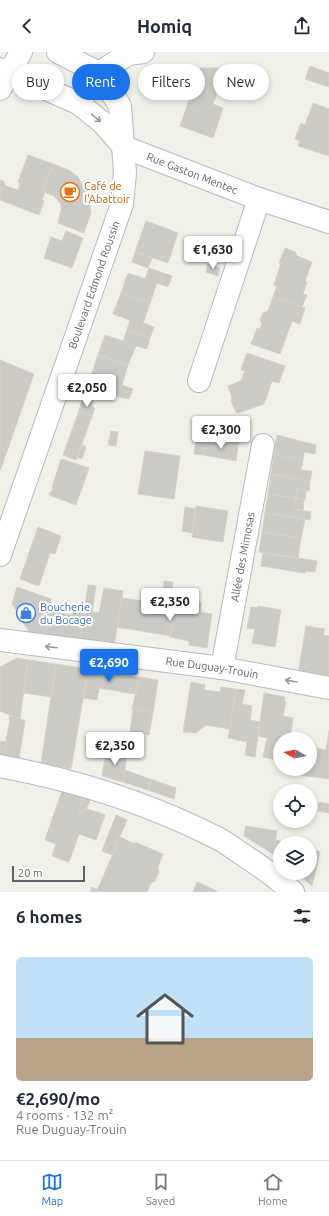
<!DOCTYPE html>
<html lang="en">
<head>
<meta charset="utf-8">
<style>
  body { margin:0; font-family:Ubuntu,sans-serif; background:#f2f2f3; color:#1f2937; height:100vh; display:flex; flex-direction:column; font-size:15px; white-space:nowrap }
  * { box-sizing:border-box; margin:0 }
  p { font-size:13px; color:#747a83 }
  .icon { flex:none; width:22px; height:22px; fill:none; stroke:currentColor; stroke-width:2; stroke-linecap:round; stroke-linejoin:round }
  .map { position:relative; height:840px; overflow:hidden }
  .drawer { display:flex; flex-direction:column; background:#fff; flex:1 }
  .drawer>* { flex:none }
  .hud { position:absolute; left:12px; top:12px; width:305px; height:36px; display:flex; gap:8px }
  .needle { width:26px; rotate:279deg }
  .tools { position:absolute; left:273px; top:680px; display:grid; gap:8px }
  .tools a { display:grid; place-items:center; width:44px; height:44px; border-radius:50%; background:#fff; box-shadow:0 2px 6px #0003; font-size:20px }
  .scale { position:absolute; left:12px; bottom:10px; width:73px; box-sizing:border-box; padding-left:4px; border:2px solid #5f6267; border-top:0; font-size:11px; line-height:14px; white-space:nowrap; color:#5f6267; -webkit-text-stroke:3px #fff; paint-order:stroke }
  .price { position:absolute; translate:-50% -34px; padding:0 9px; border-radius:4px; background:#fff; color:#222; font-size:13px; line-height:26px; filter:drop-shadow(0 1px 2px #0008) }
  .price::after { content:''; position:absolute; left:50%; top:24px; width:12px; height:9px; margin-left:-6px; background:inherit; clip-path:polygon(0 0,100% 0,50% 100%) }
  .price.active { background:#1a73e8; color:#fff }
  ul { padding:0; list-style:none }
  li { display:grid; align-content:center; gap:8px; height:212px; padding:0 16px }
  li span { display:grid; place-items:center; height:124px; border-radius:6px; color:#555 }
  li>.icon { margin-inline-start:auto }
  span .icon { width:72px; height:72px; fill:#fffc; stroke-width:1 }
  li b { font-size:17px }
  h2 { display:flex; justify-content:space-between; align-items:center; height:48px; padding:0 16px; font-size:17px }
  .chip { padding:0 14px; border-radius:18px; background:#fff; box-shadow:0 2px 6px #0003; font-size:14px; line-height:36px }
  .chip.active { background:#1a73e8; color:#fff }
  header { display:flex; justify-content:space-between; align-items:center; height:52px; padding:0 16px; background:#fff; font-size:18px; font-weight:700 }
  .tab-bar { display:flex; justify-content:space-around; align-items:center; height:56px; border-top:1px solid #e0e1e3; background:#fff; font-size:11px; color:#747a83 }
  .tab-bar a { display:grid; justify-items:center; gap:2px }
  .tab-bar .active { color:#1a73e8 }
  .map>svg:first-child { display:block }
  .building { fill:#cccac4; stroke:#d5d2c6 }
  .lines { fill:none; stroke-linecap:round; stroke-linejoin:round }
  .minor-casing { stroke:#b8b9be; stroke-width:24 }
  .minor { stroke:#fff; stroke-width:22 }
  .oneway { stroke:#97999c }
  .labels { text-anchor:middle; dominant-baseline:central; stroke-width:4; stroke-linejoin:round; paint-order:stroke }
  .street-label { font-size:11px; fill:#5f6267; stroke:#fff }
  .food-label { font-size:11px; fill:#c56008; stroke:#fff; text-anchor:start }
  .shop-label { font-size:11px; fill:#366cbe; stroke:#fff; text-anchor:start }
</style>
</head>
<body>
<header><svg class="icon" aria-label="back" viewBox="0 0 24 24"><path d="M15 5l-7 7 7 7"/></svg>Homiq<svg class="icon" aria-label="share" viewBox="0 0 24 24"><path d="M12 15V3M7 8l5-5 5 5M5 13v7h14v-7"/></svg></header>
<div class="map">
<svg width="329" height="840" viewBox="0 0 329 840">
  <rect width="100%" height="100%" fill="#f0f0e8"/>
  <path class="building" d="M310,14L329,21V35L305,27Z
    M200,16H226L213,52L223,56L213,86L180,74Z
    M313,51L329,57V104L298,94L300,89L295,87L301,71L305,73Z
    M28,103L53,112L42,139L45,140L42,148L44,149L39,163L0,148V128L3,129L6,134L18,138L20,131L18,130Z
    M53,112L69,118L78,125L89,146L91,161L84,181L58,171L61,158V152L54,144L42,139Z
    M146,169L178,181L168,211L135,200Z
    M66,179L83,186L72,216L44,206L51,185L62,189Z
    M285,196L295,200L297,204L312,210L305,229L307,230L303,242L307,243L302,255L273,245L277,234L274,233L281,211H279Z
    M135,200L152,206L148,216L132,210Z
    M208,212L220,216L218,224L206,220Z
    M149,216L172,224L168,235L157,231L150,251L121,241L128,221L145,227Z
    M121,241L150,251L143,271L154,275L150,286L127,278L130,268L113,262Z
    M273,245L305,256L300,272L292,269L280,302L251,292L257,276L260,277L262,271L260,268L263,261L268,259Z
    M127,278L150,286L147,297L136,294L128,313L98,303L105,283L123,289Z
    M247,301L285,314L279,331L272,329L264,352L238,361L236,360L231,349L232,346L228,334L241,329L245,319L241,318Z
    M98,303L128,313L122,333L133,337L129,347L104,342L108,331L91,324Z
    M0,308L34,322L0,419Z
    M82,348L89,350L90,348L94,349L92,355L95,356L92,364L79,359Z
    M79,359L92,364L76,408L63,403Z
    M209,374L241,379L238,394L201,388L202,385H207Z
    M111,379L118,380L116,394L108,393Z
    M277,383L316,393L315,402L304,400L303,408L274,402Z
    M196,387L201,388V391L206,392L204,403L194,402Z
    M201,388L238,394L236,409L204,403L206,392L201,391Z
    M82,393L86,395L82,407L77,405Z
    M145,399L180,404L174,447L138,442Z
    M274,402L303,408L301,418L312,419L310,430L271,422Z
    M61,407L89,416L76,453L49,443L50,440H51L53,436L52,435Z
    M271,422L310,430L309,439L297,437L296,446L268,442Z
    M297,437L306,439L305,448L296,446Z
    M268,442L296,446L294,457L311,460L310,468L265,461Z
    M296,446L304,448L303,458L294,457Z
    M196,454L228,459L223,490L192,485Z
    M185,455L196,457L192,481L182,479Z
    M265,461L305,467L301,486L262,480Z
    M38,475L61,484L55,502L50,501L39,534L20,527Z
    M262,480L301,486L298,506L259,500Z
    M263,501L317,509L315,520L306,519L305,521L261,514Z
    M164,529L173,530L172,538L163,537Z
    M88,533L96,534L92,560L99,561L104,536L123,539L114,594L80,588Z
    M17,535L51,547L46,583L29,580L12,552Z
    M163,537L172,538L170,549L161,547Z
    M122,546L157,551V547L170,549L165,583L117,575Z
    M176,547L201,551L200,560L212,562L207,596L189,593V589L170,585Z
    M258,554L281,558L275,595L252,591L255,577L247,576L251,555L257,556Z
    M169,556L175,557L171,584L165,583Z
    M49,559L72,563L73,559L84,561L80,588L46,583Z
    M306,574L325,577L323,583L329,584V627L298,622Z
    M17,606L28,608L20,667L0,659V615Z
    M28,608L56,612L51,645L24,641Z
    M56,612L88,617L71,717L41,711Z
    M88,617L139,625L136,641L135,642L99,636L97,648L84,646Z
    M139,625L158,628L153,661L132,657Z
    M191,630L205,633L204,638L220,640L221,635L236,637L230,677L206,673L196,681L183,680Z
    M236,637L245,638L242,652L252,654L250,668L260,670L255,705L245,703L247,690L228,686Z
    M264,641L285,645L284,649L286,650L283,664L293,666L290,687H280V709L263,705L267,686L258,684Z
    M133,657L153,661L149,683L130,681Z
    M10,663L25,669L19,707L3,705L10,668L9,667Z
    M329,679V727L285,721V717H310V695L326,698Z
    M0,689L6,690L3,705L0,704Z
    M106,700L127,703L123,730L102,724Z
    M125,718L150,727L148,738L123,730Z
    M150,727L176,736L174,747L148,738Z
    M62,739L84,744L78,760L83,761L85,756L105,763L96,788L79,782L69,810L52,804L56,792L45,788Z
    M84,744L91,746L87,756H85L83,761L78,760Z
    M319,750L329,752V761L318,759Z
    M116,763L127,768L112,803L102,799Z
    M246,774L277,779L273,802L244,784Z
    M120,785L135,792V790L163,802L158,815L159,820L155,829L151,831L147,840H100L97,839Z
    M275,788L287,791H280V808L273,802Z
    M310,797L320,800L312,834L297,821H310Z
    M197,830L217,839L216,840H193Z
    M92,835L98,838L97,840H90Z"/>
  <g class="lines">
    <g class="minor-casing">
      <g id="minor">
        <path id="s1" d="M0,17L78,51L103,71L124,95L259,147L329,170"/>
        <path d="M0,37L21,0"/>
        <path d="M78,51L99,21L128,2L143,0"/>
        <path d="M199,329L259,147"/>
        <path id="s2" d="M0,503L122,152L125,121L120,54L99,21L58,0"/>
        <path id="s3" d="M0,588L222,616L329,636"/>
        <path id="s4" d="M222,616L263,393"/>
        <path d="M0,714C75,728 151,752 219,787C227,791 234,797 242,802C260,814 277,826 293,840"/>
      </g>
    </g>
    <use href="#minor" class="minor"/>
  </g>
  <defs><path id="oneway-shaft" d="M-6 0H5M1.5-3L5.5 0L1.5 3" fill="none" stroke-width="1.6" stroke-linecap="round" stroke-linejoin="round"/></defs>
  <g class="oneway">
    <use href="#oneway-shaft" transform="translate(96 66) rotate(40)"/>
    <use href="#oneway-shaft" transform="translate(51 595) rotate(-173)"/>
    <use href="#oneway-shaft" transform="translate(291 629) rotate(-170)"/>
  </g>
  <defs>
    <g id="cafe-ring" transform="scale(1)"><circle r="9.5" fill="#fff" stroke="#e8710a" stroke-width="1.5"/><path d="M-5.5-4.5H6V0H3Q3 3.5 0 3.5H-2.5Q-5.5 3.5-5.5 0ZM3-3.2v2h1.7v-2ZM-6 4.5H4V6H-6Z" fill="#e8710a"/></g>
    <g id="shop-ring" transform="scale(1)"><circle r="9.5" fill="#fff" stroke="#3f7fe0" stroke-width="1.5"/><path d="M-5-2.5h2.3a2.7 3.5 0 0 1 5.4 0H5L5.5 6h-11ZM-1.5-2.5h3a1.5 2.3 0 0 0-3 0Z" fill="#3f7fe0"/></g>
  </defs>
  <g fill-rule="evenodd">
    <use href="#cafe-ring" x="70" y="140"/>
    <use href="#shop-ring" x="26" y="561"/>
  </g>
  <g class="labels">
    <g class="street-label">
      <text stroke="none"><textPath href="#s1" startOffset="222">Rue Gaston Mentec</textPath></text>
      <text stroke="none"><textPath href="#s2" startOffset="286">Boulevard Edmond Roussin</textPath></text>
      <text stroke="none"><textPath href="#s4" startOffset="113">Allée des Mimosas</textPath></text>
      <text stroke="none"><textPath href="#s3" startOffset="214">Rue Duguay-Trouin</textPath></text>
    </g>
    <g class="food-label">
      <text x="84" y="134">Café de<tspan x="84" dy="13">l'Abattoir</tspan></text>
    </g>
    <g class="shop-label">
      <text x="40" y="555">Boucherie<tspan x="40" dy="13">du Bocage</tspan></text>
    </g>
  </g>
</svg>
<div class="tools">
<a><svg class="needle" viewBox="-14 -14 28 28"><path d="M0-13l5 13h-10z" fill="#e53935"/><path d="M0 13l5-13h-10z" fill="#747a83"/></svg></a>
<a><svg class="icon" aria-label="locate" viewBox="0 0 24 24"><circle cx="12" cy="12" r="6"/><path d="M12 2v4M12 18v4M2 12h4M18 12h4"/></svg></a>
<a><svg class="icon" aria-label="layers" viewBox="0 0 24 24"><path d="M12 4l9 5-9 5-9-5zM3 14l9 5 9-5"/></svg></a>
</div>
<div class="scale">20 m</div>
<b class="price" style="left:213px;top:218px">€1,630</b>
<b class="price" style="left:87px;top:356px">€2,050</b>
<b class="price" style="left:221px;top:398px">€2,300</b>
<b class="price" style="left:170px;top:570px">€2,350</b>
<b class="price active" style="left:109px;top:631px">€2,690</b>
<b class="price" style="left:115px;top:714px">€2,350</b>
<div class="hud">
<a class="chip">Buy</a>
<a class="chip active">Rent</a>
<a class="chip">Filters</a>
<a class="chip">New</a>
</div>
</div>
<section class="drawer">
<h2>6 homes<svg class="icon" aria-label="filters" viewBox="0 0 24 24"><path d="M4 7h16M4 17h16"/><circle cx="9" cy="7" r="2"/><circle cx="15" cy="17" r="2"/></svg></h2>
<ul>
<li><span style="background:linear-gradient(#bfe0f5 65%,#b9a48a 0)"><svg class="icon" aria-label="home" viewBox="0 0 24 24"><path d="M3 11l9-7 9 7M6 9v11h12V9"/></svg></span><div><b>€2,690/mo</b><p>4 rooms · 132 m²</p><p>Rue Duguay-Trouin</p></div></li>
</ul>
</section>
<nav class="tab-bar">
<a class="active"><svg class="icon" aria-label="map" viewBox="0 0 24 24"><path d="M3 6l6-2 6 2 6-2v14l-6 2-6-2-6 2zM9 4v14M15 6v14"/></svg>Map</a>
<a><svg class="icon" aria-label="saved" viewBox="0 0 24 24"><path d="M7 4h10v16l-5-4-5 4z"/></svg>Saved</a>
<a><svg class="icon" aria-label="home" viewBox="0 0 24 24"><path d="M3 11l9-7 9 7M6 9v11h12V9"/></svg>Home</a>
</nav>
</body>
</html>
